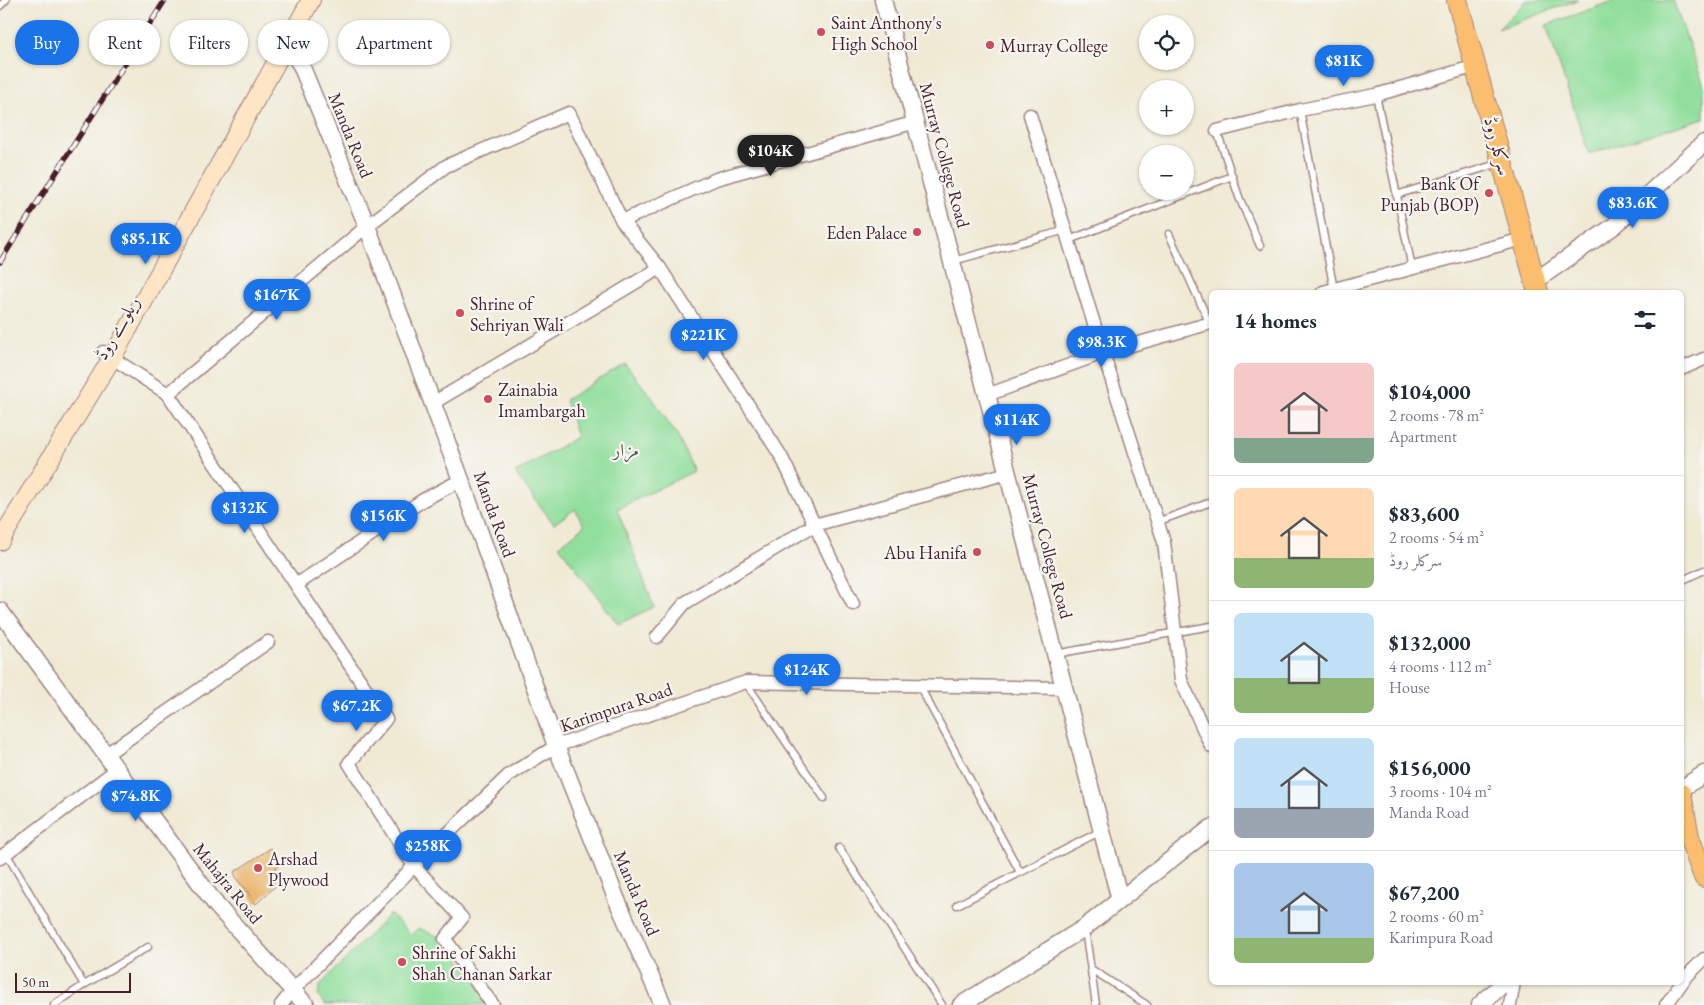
<!DOCTYPE html>
<html lang="en">
<head>
<meta charset="utf-8">
<style>
  body { margin:0; font-family:"EB Garamond",Amiri,serif; background:#f2f2f3; color:#1f2937; height:100vh; display:flex; flex-direction:column; font-size:19px; white-space:nowrap }
  * { box-sizing:border-box; margin:0 }
  p { font-size:16px; color:#747a83 }
  .icon { flex:none; width:28px; height:28px; fill:none; stroke:currentColor; stroke-width:2; stroke-linecap:round; stroke-linejoin:round }
  .map { position:relative; flex:1; overflow:hidden }
  .panel { position:absolute; left:1209px; top:290px; width:475px; height:695px; display:flex; flex-direction:column; background:#fff; border-radius:8px; box-shadow:0 1px 4px #0004 }
  .panel>* { flex:none }
  .guide { position:absolute; left:15px; top:20px; width:475px; height:45px; display:flex; gap:10px }
  .controls { position:absolute; left:1139px; top:15px; display:grid; gap:10px }
  .controls a { display:grid; place-items:center; width:55px; height:55px; border-radius:50%; background:#fff; box-shadow:0 1px 4px #0004; font-size:25px }
  .scale { position:absolute; left:15px; bottom:12px; width:116px; box-sizing:border-box; padding-left:5px; border:2px solid #4a1f2b; border-top:0; font-size:14px; line-height:18px; white-space:nowrap; color:#4a1f2b; -webkit-text-stroke:4px #f6f6f2; paint-order:stroke }
  .price { position:absolute; translate:-50% -42px; padding:0 11px; border-radius:18px; background:#1a73e8; color:#fff; font-size:16px; line-height:32px; filter:drop-shadow(0 1px 2px #0008) }
  .price::after { content:''; position:absolute; left:50%; top:30px; width:15px; height:11px; margin-left:-8px; background:inherit; clip-path:polygon(0 0,100% 0,50% 100%) }
  .price.selected { background:#222; color:#fff }
  ul { padding:0; list-style:none }
  li { display:flex; align-items:center; gap:15px; height:125px; padding:0 25px }
  li+li { border-top:1px solid #e0e1e3 }
  li span { display:grid; place-items:center; flex:none; width:140px; height:100px; border-radius:8px; color:#555 }
  li>.icon { margin-inline-start:auto }
  span .icon { width:60px; height:60px; fill:#fffc; stroke-width:1 }
  li b { font-size:21px }
  h2 { display:flex; justify-content:space-between; align-items:center; height:60px; padding:0 25px; font-size:21px }
  .tag { padding:0 18px; border-radius:22px; background:#fff; box-shadow:0 1px 4px #0004; font-size:18px; line-height:45px }
  .tag.selected { background:#1a73e8; color:#fff }
  .map>svg:first-child { display:block }
  .green { fill:#92df9d; stroke:#6e7f64 }
  .building { fill:#ebb872 }
  .lines { fill:none; stroke-linecap:round; stroke-linejoin:round }
  .service-casing { stroke:#9d8480; stroke-width:9 }
  .minor-casing { stroke:#9d8480; stroke-width:15 }
  .tertiary-casing { stroke:#9d8480; stroke-width:19 }
  .secondary-casing { stroke:#9d8480; stroke-width:20 }
  .primary-casing { stroke:#9d8480; stroke-width:22 }
  .service { stroke:#fff; stroke-width:6 }
  .minor { stroke:#fff; stroke-width:12 }
  .tertiary { stroke:#fff; stroke-width:16 }
  .secondary { stroke:#fde5c5; stroke-width:18 }
  .primary { stroke:#fbbe6e; stroke-width:20 }
  .rail-casing { stroke:#4a1f2b; stroke-width:5.5 }
  .rail { stroke:#f6f6f2; stroke-width:4; stroke-dasharray:11; stroke-linecap:butt }
  .poi-dot { fill:#d1495b; stroke:#f6f6f2; stroke-width:2 }
  .labels { text-anchor:middle; dominant-baseline:central; stroke-width:4.5; stroke-linejoin:round; paint-order:stroke }
  .poi-label { font-size:18px; fill:#4a1f2b; stroke:#f6f6f2; text-anchor:start }
  .street-label { font-size:18px; fill:#4a1f2b; stroke:#f6f6f2 }
  .park-label { font-size:18px; fill:#5c4f48; stroke:#f6f6f2 }
</style>
</head>
<body>
<div class="map">
<svg width="1704" height="1005" viewBox="0 0 1704 1005">
  <rect width="100%" height="100%" fill="#f6f6f2"/>
  <filter id="ink" filterUnits="userSpaceOnUse"><feTurbulence type="fractalNoise" baseFrequency=".02" numOctaves="2"/><feDisplacementMap in="SourceGraphic" scale="10" xChannelSelector="R" yChannelSelector="G"/><feConvolveMatrix kernelMatrix="1 2 1 2 8 2 1 2 1" color-interpolation-filters="sRGB"/></filter>
  <filter id="wash" filterUnits="userSpaceOnUse"><feTurbulence type="fractalNoise" baseFrequency=".0096" numOctaves="4" result="noise"/><feDisplacementMap in="SourceGraphic" scale="20" xChannelSelector="R" yChannelSelector="G"/><feGaussianBlur stdDeviation="1.12" result="paint"/><feColorMatrix in="noise" values="0 0 0 0 0 0 0 0 0 0 0 0 0 0 0 0 0 1.4 0 .05"/><feComposite in="paint" operator="in"/></filter>
  <g filter="url(#wash)">
    <rect width="100%" height="100%" fill="#f0ead5"/>
    <path class="green" d="M1527,0H1578L1498,29Z
      M1616,0H1673L1704,86V118L1589,154L1546,25Z
      M625,364L651,396L678,437L694,471L617,509L654,607L618,624L559,546L584,526L575,509L554,524L515,473L577,437L565,400Z
      M390,914L412,935L418,928L445,939L493,1005H325L318,996L320,985Z"/>
    <g id="blocks">
      <path class="building" d="M271,848L278,866L274,869L280,882L256,904L245,888L238,881L234,872Z"/>
    </g>
  </g>
  <g filter="url(#ink)">
    <use href="#blocks" fill-opacity="0" stroke="#9d8480" stroke-width="1"/>
    <g class="lines">
      <g class="service-casing">
        <path id="service" d="M0,6L6,0
          M1376,95L1412,268
          M1300,110L1334,290
          M1217,131L1239,197L1260,246
          M1396,195L1500,163
          M1169,234L1210,324
          M1069,240L1232,176
          M953,261L1066,230
          M1157,522L1211,502
          M1681,581L1704,570
          M1055,654L1211,626
          M746,683L824,798
          M919,685L1020,872
          M839,848L942,1005
          M6,853L84,985
          M957,905L1101,831
          M1085,929L1096,1005
          M1091,969L1147,1005
          M54,1005L84,985L148,947"/>
      </g>
      <g class="minor-casing">
        <path id="minor" d="M1030,115L1103,353L1164,542L1181,680L1211,746
          M1217,131L1300,110L1376,95L1476,66
          M622,221L716,179L916,122
          M1323,292L1523,239
          M103,352L168,394L386,719L349,763L414,866L462,918L445,939L493,1005
          M1681,369L1704,359
          M168,394L367,226L446,166L569,113L622,221L660,268L781,456L853,604
          M987,395L1103,353L1211,323
          M433,403L660,268
          M296,585L423,500L461,480
          M657,637L685,603L814,525L1008,473
          M105,755L268,642
          M0,858L116,770
          M281,1005L293,990L414,866L509,775L556,746L746,682L1064,688
          M1510,1005L1514,982
          M1666,1005L1685,978L1704,959"/>
      </g>
      <g class="tertiary-casing">
        <path id="tertiary" d="M883,0L1120,900
          M284,40L301,65L367,226L461,480L556,746L616,898L663,1005
          M1535,281L1614,226L1704,143
          M0,611L217,906L306,1005
          M1681,789L1704,774
          M961,1005L1084,928L1211,828
          M1480,1005L1505,982"/>
      </g>
      <g class="secondary-casing">
        <path id="secondary" d="M0,541L112,358L311,0"/>
      </g>
      <g class="primary-casing">
        <path id="primary" d="M1457,0L1538,292
          M1681,794L1689,837L1704,877"/>
      </g>
      <use href="#service" class="service"/>
      <use href="#minor" class="minor"/>
      <use href="#tertiary" class="tertiary"/>
      <use href="#secondary" class="secondary"/>
      <use href="#primary" class="primary"/>
      <g class="rail-casing">
        <path id="rail" d="M0,262L165,0"/>
      </g>
      <use href="#rail" class="rail"/>
    </g>
  </g>
  <g class="poi-dot">
    <circle cx="821" cy="32" r="5"/>
    <circle cx="990" cy="45" r="5"/>
    <circle cx="1489" cy="193" r="5"/>
    <circle cx="917" cy="232" r="5"/>
    <circle cx="460" cy="313" r="5"/>
    <circle cx="488" cy="399" r="5"/>
    <circle cx="977" cy="552" r="5"/>
    <circle cx="258" cy="868" r="5"/>
    <circle cx="402" cy="962" r="5"/>
  </g>
  <g class="labels">
    <g class="poi-label">
      <text x="831" y="22">Saint Anthony's<tspan x="831" dy="21">High School</tspan></text>
      <text x="1000" y="45">Murray College</text>
      <text x="1479" y="183" text-anchor="end">Bank Of<tspan x="1479" dy="21">Punjab (BOP)</tspan></text>
      <text x="907" y="232" text-anchor="end">Eden Palace</text>
      <text x="470" y="303">Shrine of<tspan x="470" dy="21">Sehriyan Wali</tspan></text>
      <text x="498" y="389">Zainabia<tspan x="498" dy="21">Imambargah</tspan></text>
      <text x="967" y="552" text-anchor="end">Abu Hanifa</text>
      <text x="268" y="858">Arshad<tspan x="268" dy="21">Plywood</tspan></text>
      <text x="412" y="952">Shrine of Sakhi<tspan x="412" dy="21">Shah Chanan Sarkar</tspan></text>
    </g>
    <g class="street-label">
      <text transform="translate(351 135) rotate(68)">Manda Road</text>
      <text transform="translate(1498 146) rotate(75)">سرکلر روڈ</text>
      <text transform="translate(945 155) rotate(75)">Murray College Road</text>
      <text transform="translate(117 328) rotate(-60)">ریلوے روڈ</text>
      <text transform="translate(495 514) rotate(70)">Manda Road</text>
      <text transform="translate(1048 546) rotate(75)">Murray College Road</text>
      <text transform="translate(616 707) rotate(-19)">Karimpura Road</text>
      <text transform="translate(228 883) rotate(51)">Mahajra Road</text>
      <text transform="translate(637 893) rotate(67)">Manda Road</text>
    </g>
    <g class="park-label">
      <text x="626" y="449">مزار</text>
    </g>
  </g>
</svg>
<div class="controls">
<a><svg class="icon" aria-label="locate" viewBox="0 0 24 24"><circle cx="12" cy="12" r="6"/><path d="M12 2v4M12 18v4M2 12h4M18 12h4"/></svg></a>
<a>+</a>
<a>−</a>
</div>
<div class="scale">50 m</div>
<b class="price" style="left:1344px;top:87px">$81K</b>
<b class="price selected" style="left:771px;top:177px">$104K</b>
<b class="price" style="left:1633px;top:229px">$83.6K</b>
<b class="price" style="left:146px;top:265px">$85.1K</b>
<b class="price" style="left:277px;top:321px">$167K</b>
<b class="price" style="left:704px;top:361px">$221K</b>
<b class="price" style="left:1102px;top:368px">$98.3K</b>
<b class="price" style="left:1017px;top:446px">$114K</b>
<b class="price" style="left:245px;top:534px">$132K</b>
<b class="price" style="left:384px;top:542px">$156K</b>
<b class="price" style="left:807px;top:696px">$124K</b>
<b class="price" style="left:357px;top:732px">$67.2K</b>
<b class="price" style="left:136px;top:822px">$74.8K</b>
<b class="price" style="left:428px;top:872px">$258K</b>
<div class="guide">
<a class="tag selected">Buy</a>
<a class="tag">Rent</a>
<a class="tag">Filters</a>
<a class="tag">New</a>
<a class="tag">Apartment</a>
</div>
<section class="panel">
<h2>14 homes<svg class="icon" aria-label="filters" viewBox="0 0 24 24"><path d="M4 7h16M4 17h16"/><circle cx="9" cy="7" r="2"/><circle cx="15" cy="17" r="2"/></svg></h2>
<ul>
<li><span style="background:linear-gradient(#f6c9c9 75%,#7fa58c 0)"><svg class="icon" aria-label="home" viewBox="0 0 24 24"><path d="M3 11l9-7 9 7M6 9v11h12V9"/></svg></span><div><b>$104,000</b><p>2 rooms · 78 m²</p><p>Apartment</p></div></li>
<li><span style="background:linear-gradient(#ffd9b3 70%,#8fb573 0)"><svg class="icon" aria-label="home" viewBox="0 0 24 24"><path d="M3 11l9-7 9 7M6 9v11h12V9"/></svg></span><div><b>$83,600</b><p>2 rooms · 54 m²</p><p>سرکلر روڈ</p></div></li>
<li><span style="background:linear-gradient(#bfe0f5 65%,#8fb573 0)"><svg class="icon" aria-label="home" viewBox="0 0 24 24"><path d="M3 11l9-7 9 7M6 9v11h12V9"/></svg></span><div><b>$132,000</b><p>4 rooms · 112 m²</p><p>House</p></div></li>
<li><span style="background:linear-gradient(#bfe0f5 70%,#9aa5b1 0)"><svg class="icon" aria-label="home" viewBox="0 0 24 24"><path d="M3 11l9-7 9 7M6 9v11h12V9"/></svg></span><div><b>$156,000</b><p>3 rooms · 104 m²</p><p>Manda Road</p></div></li>
<li><span style="background:linear-gradient(#a9c7e8 75%,#8fb573 0)"><svg class="icon" aria-label="home" viewBox="0 0 24 24"><path d="M3 11l9-7 9 7M6 9v11h12V9"/></svg></span><div><b>$67,200</b><p>2 rooms · 60 m²</p><p>Karimpura Road</p></div></li>
</ul>
</section>
</div>
</body>
</html>
